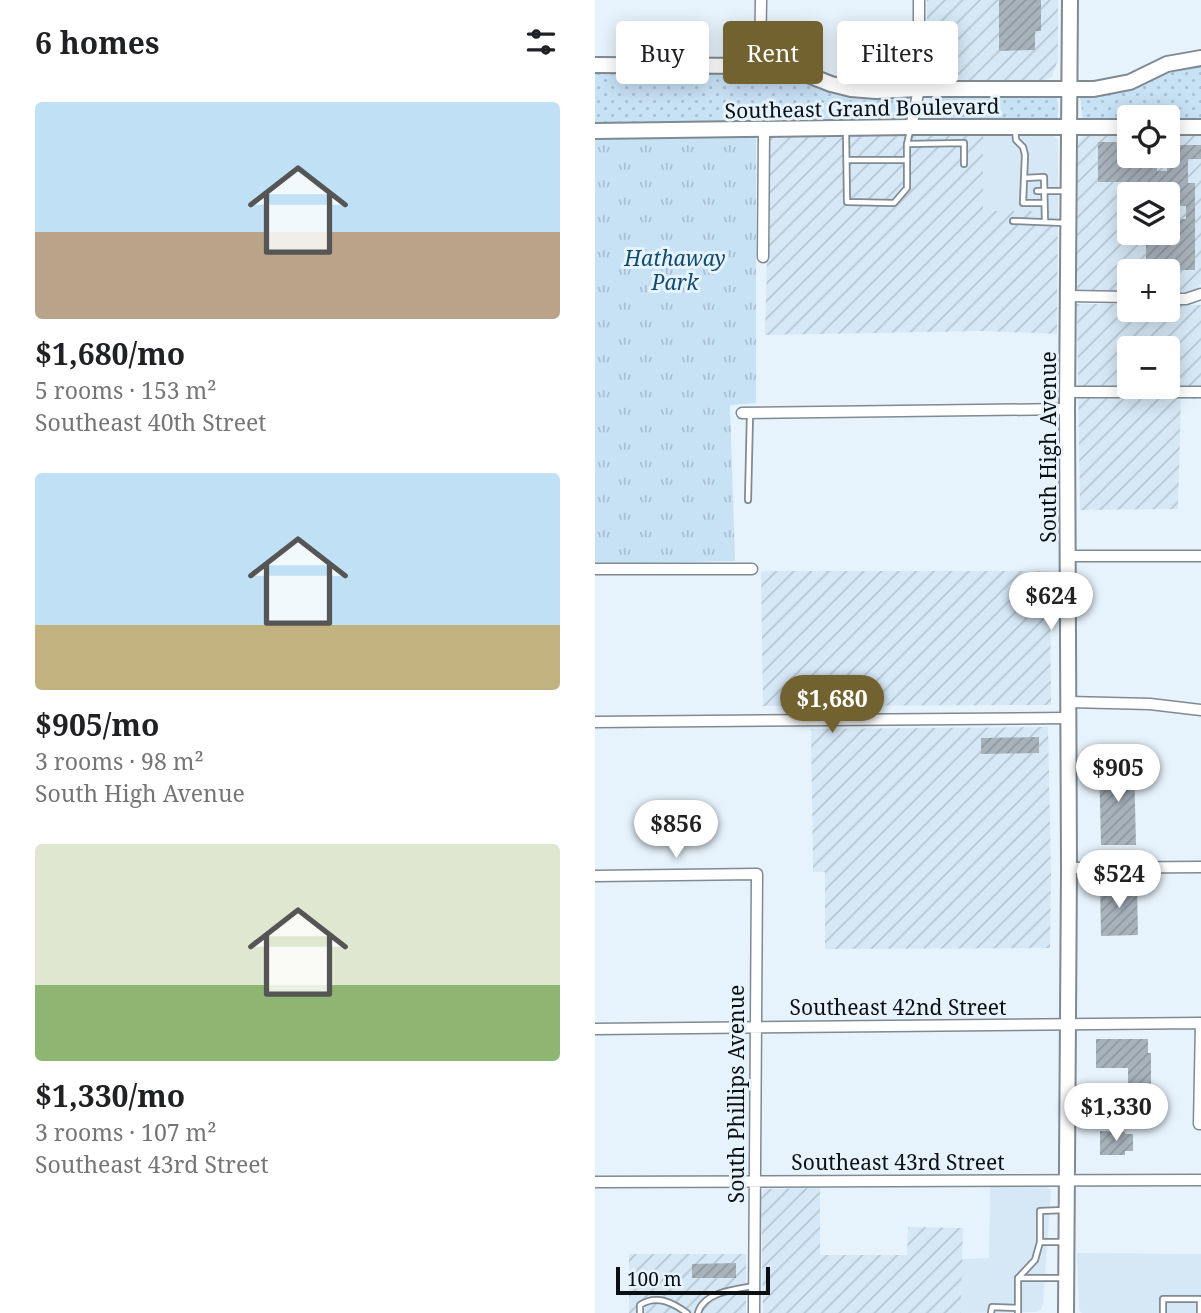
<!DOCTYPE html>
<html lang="en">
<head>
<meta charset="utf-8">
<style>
  body { margin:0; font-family:"Noto Serif",serif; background:#f2f2f2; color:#202124; height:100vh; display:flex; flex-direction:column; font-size:26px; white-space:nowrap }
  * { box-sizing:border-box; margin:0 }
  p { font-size:23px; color:#757577 }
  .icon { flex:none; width:38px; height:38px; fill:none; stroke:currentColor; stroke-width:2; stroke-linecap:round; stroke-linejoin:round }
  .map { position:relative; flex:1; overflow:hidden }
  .side { display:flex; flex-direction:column; background:#fff; width:595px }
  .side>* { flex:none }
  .top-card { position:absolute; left:21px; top:21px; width:480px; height:63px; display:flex; gap:14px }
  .buttons { position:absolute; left:522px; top:105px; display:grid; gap:14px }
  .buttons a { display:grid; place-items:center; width:63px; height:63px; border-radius:7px; background:#fff; box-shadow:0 4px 18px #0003; font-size:35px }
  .scale { position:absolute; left:21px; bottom:18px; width:154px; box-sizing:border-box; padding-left:7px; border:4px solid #0b0f12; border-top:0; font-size:19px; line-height:24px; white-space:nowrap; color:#0b0f12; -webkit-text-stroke:5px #e7f3fc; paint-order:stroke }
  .price { position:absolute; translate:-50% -60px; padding:0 16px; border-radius:24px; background:#fff; color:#222; font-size:23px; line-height:46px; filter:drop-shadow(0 2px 4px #0008) }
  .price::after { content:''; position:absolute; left:50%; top:42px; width:21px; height:16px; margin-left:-10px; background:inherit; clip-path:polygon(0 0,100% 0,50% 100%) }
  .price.on { background:#716230; color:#fff }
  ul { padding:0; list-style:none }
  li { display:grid; align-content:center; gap:14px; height:371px; padding:0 35px }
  li span { display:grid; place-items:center; height:217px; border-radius:7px; color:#555 }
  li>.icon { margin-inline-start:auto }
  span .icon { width:126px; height:126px; fill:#fffc; stroke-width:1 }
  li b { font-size:30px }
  h2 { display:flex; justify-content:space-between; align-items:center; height:84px; padding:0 35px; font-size:30px }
  .chip { padding:0 24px; border-radius:7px; background:#fff; box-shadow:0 4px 18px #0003; font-size:24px; line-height:63px }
  .chip.on { background:#716230; color:#fff }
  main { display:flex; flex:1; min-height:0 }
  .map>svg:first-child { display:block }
  .built { fill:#d6e8f6 }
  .industrial { fill:url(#industrial-furrows); fill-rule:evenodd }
  .grass { fill:url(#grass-dots) }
  .park { fill:url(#park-tufts) }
  .building { fill:url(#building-hatch) }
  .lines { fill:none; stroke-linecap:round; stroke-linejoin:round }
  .lane-casing { stroke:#7f8a92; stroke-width:8 }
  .street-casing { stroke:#7f8a92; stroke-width:13 }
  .secondary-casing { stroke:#7f8a92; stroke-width:18 }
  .lane { stroke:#fff; stroke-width:4.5 }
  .street { stroke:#fff; stroke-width:10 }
  .secondary { stroke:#fff; stroke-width:14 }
  .labels { text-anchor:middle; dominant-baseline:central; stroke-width:6; stroke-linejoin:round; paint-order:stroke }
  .street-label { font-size:21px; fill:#0b0f12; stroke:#e7f3fc }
  .park-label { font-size:21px; font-style:italic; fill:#0f4b70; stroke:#e7f3fc }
</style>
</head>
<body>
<main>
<section class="side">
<h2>6 homes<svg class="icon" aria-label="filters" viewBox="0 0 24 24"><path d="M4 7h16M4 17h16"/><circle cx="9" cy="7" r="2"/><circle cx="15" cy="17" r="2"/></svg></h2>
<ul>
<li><span style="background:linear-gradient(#bfe0f5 60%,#b9a48a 0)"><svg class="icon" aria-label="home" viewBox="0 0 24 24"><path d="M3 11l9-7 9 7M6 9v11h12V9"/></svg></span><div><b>$1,680/mo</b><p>5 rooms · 153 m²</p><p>Southeast 40th Street</p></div></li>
<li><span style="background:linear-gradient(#bfe0f5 70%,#c2b280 0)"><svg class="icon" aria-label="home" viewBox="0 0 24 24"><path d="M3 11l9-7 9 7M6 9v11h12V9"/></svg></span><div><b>$905/mo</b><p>3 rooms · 98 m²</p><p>South High Avenue</p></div></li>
<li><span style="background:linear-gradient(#dfe7d0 65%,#8fb573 0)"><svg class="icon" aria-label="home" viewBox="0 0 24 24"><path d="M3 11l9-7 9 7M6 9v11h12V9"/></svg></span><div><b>$1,330/mo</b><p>3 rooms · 107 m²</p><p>Southeast 43rd Street</p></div></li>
</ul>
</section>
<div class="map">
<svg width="606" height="1313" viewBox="0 0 606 1313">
  <defs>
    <pattern id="industrial-furrows" width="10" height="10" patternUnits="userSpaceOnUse" patternTransform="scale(1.75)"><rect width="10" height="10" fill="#d6e8f6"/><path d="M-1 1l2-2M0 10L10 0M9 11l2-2" fill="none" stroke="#b6c6d2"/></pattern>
    <pattern id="grass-dots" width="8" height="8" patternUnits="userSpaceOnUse" patternTransform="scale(1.75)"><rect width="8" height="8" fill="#c7e1f5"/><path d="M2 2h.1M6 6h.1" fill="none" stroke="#aac0d1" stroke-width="1.8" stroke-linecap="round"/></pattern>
    <pattern id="park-tufts" width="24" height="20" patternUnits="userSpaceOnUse" patternTransform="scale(1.75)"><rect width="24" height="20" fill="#c7e1f5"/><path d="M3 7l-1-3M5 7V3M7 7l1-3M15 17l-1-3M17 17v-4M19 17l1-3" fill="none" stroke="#aac0d1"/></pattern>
    <pattern id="building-hatch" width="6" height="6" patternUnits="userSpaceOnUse" patternTransform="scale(1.75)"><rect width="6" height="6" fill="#a8b2bb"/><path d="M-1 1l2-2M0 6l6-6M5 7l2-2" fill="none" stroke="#8f98a0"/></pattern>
  </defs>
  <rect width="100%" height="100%" fill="#e7f3fc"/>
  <path class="built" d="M388,133L457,134L463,140V211H388Z
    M449,1185L456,1190L448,1304L446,1309L440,1312L366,1313L367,1259L394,1258L395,1186Z
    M482,1253L606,1254V1313H487L484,1310Z"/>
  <path class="industrial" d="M332,0H463V59L457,77L447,81L339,80L332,73Z
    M572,132L604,133L606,135V284L599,291L589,293L572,292V271H534V292L482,291L481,145L485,139L491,135L500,134L534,133V156H572ZM534,194H572V233H534Z
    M388,133V211H463L462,334L387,331L170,335L175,135Z
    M482,304H534V310H572V305H606V399H586L583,509L485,510ZM534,348H572V387H534Z
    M166,571H455L456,705L168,706Z
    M453,727L456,872L455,948L230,949V872H218L216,729Z
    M225,1188V1255H312L313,1227L368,1228L366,1313H168L166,1196L169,1189Z
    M34,1254H151V1313H34Z"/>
  <path class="grass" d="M606,62V121L572,122V117H534V122L488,120L485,96L574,68Z
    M0,71L180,72L197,75L240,92L299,98L304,102V115L295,124L0,126Z
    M339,94H460C465,102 463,112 462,121H336L330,110L331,103Z"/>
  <path class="park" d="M161,136V403L135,405L140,561L0,564V137Z"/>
  <path class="building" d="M404,0H446V31H440V50L404,51Z
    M503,142H534V156H562V171H572V145H606V159H593V183H600V270H575V281H572V271H551V233H572V219H591V206H572V194H536V182H503Z
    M444,737V753L386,754V738Z
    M504,762H539L541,845H506Z
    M542,883L543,935L506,936L505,884Z
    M501,1039H553V1053H556V1108H552V1127H533V1121H503V1110H500V1100H533V1068H501Z
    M505,1131L530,1132V1134H538V1151H530V1155H505Z
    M141,1263V1278H97V1264Z"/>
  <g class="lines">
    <g class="lane-casing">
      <path id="lane" d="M420,128L421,140L428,147L430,155L428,203H449
        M251,131L252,202L299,203L312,188V144L315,131
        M312,144L369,143V164
        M252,160H312
        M429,178L449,177L450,222
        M442,191H470
        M418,221L469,223
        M153,500L155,414
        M445,1242V1211L469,1210
        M424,1277L440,1260L445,1242H467
        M45,1313V1305C62,1294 78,1303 92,1313
        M103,1313C108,1292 141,1289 159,1286
        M396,1313L397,1307L423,1308
        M423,1313V1278H468
        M568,1313V1299H605V1313"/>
    </g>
    <g class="street-casing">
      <path id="street" d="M165,66L166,0
        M316,127L324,89V0
        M168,257L169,130
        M474,296L534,297
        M572,299H591L606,294
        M473,392H606
        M147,413L472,409
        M474,556H606
        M0,569H157
        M474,702L555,704L606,710
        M0,722L474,718
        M474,868L606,867
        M0,876L162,874L159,1313
        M606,1023L604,1124H606
        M0,1029L606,1023
        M0,1182L606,1180"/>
    </g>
    <g class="secondary-casing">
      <path id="secondary" d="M0,65L165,66L187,68L208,73L236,84L256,89L281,91L324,89H499L535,82L572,64L606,58
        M572,127H606
        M0,131L316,127H534
        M471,1313L474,868L472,409L475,0"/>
    </g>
    <use href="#lane" class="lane"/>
    <use href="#street" class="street"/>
    <use href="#secondary" class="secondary"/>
  </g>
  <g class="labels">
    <g class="street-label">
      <text transform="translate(267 108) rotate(-1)">Southeast Grand Boulevard</text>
      <text transform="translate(453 447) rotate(-90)">South High Avenue</text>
      <text x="303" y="1007">Southeast 42nd Street</text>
      <text transform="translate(141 1094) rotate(-90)">South Phillips Avenue</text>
      <text x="303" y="1162">Southeast 43rd Street</text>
    </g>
    <g class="park-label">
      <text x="80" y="258">Hathaway<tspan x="80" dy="24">Park</tspan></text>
    </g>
  </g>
</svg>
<div class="buttons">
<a><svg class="icon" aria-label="locate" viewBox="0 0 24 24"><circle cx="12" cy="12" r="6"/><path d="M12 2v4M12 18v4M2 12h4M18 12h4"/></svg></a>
<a><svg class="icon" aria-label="layers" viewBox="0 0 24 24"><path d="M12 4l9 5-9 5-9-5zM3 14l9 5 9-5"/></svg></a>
<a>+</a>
<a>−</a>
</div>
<div class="scale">100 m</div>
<b class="price" style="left:456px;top:632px">$624</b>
<b class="price on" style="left:237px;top:735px">$1,680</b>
<b class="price" style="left:523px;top:804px">$905</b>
<b class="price" style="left:81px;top:860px">$856</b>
<b class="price" style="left:524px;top:910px">$524</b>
<b class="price" style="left:521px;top:1143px">$1,330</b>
<div class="top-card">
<a class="chip">Buy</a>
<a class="chip on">Rent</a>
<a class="chip">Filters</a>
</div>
</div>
</main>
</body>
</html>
